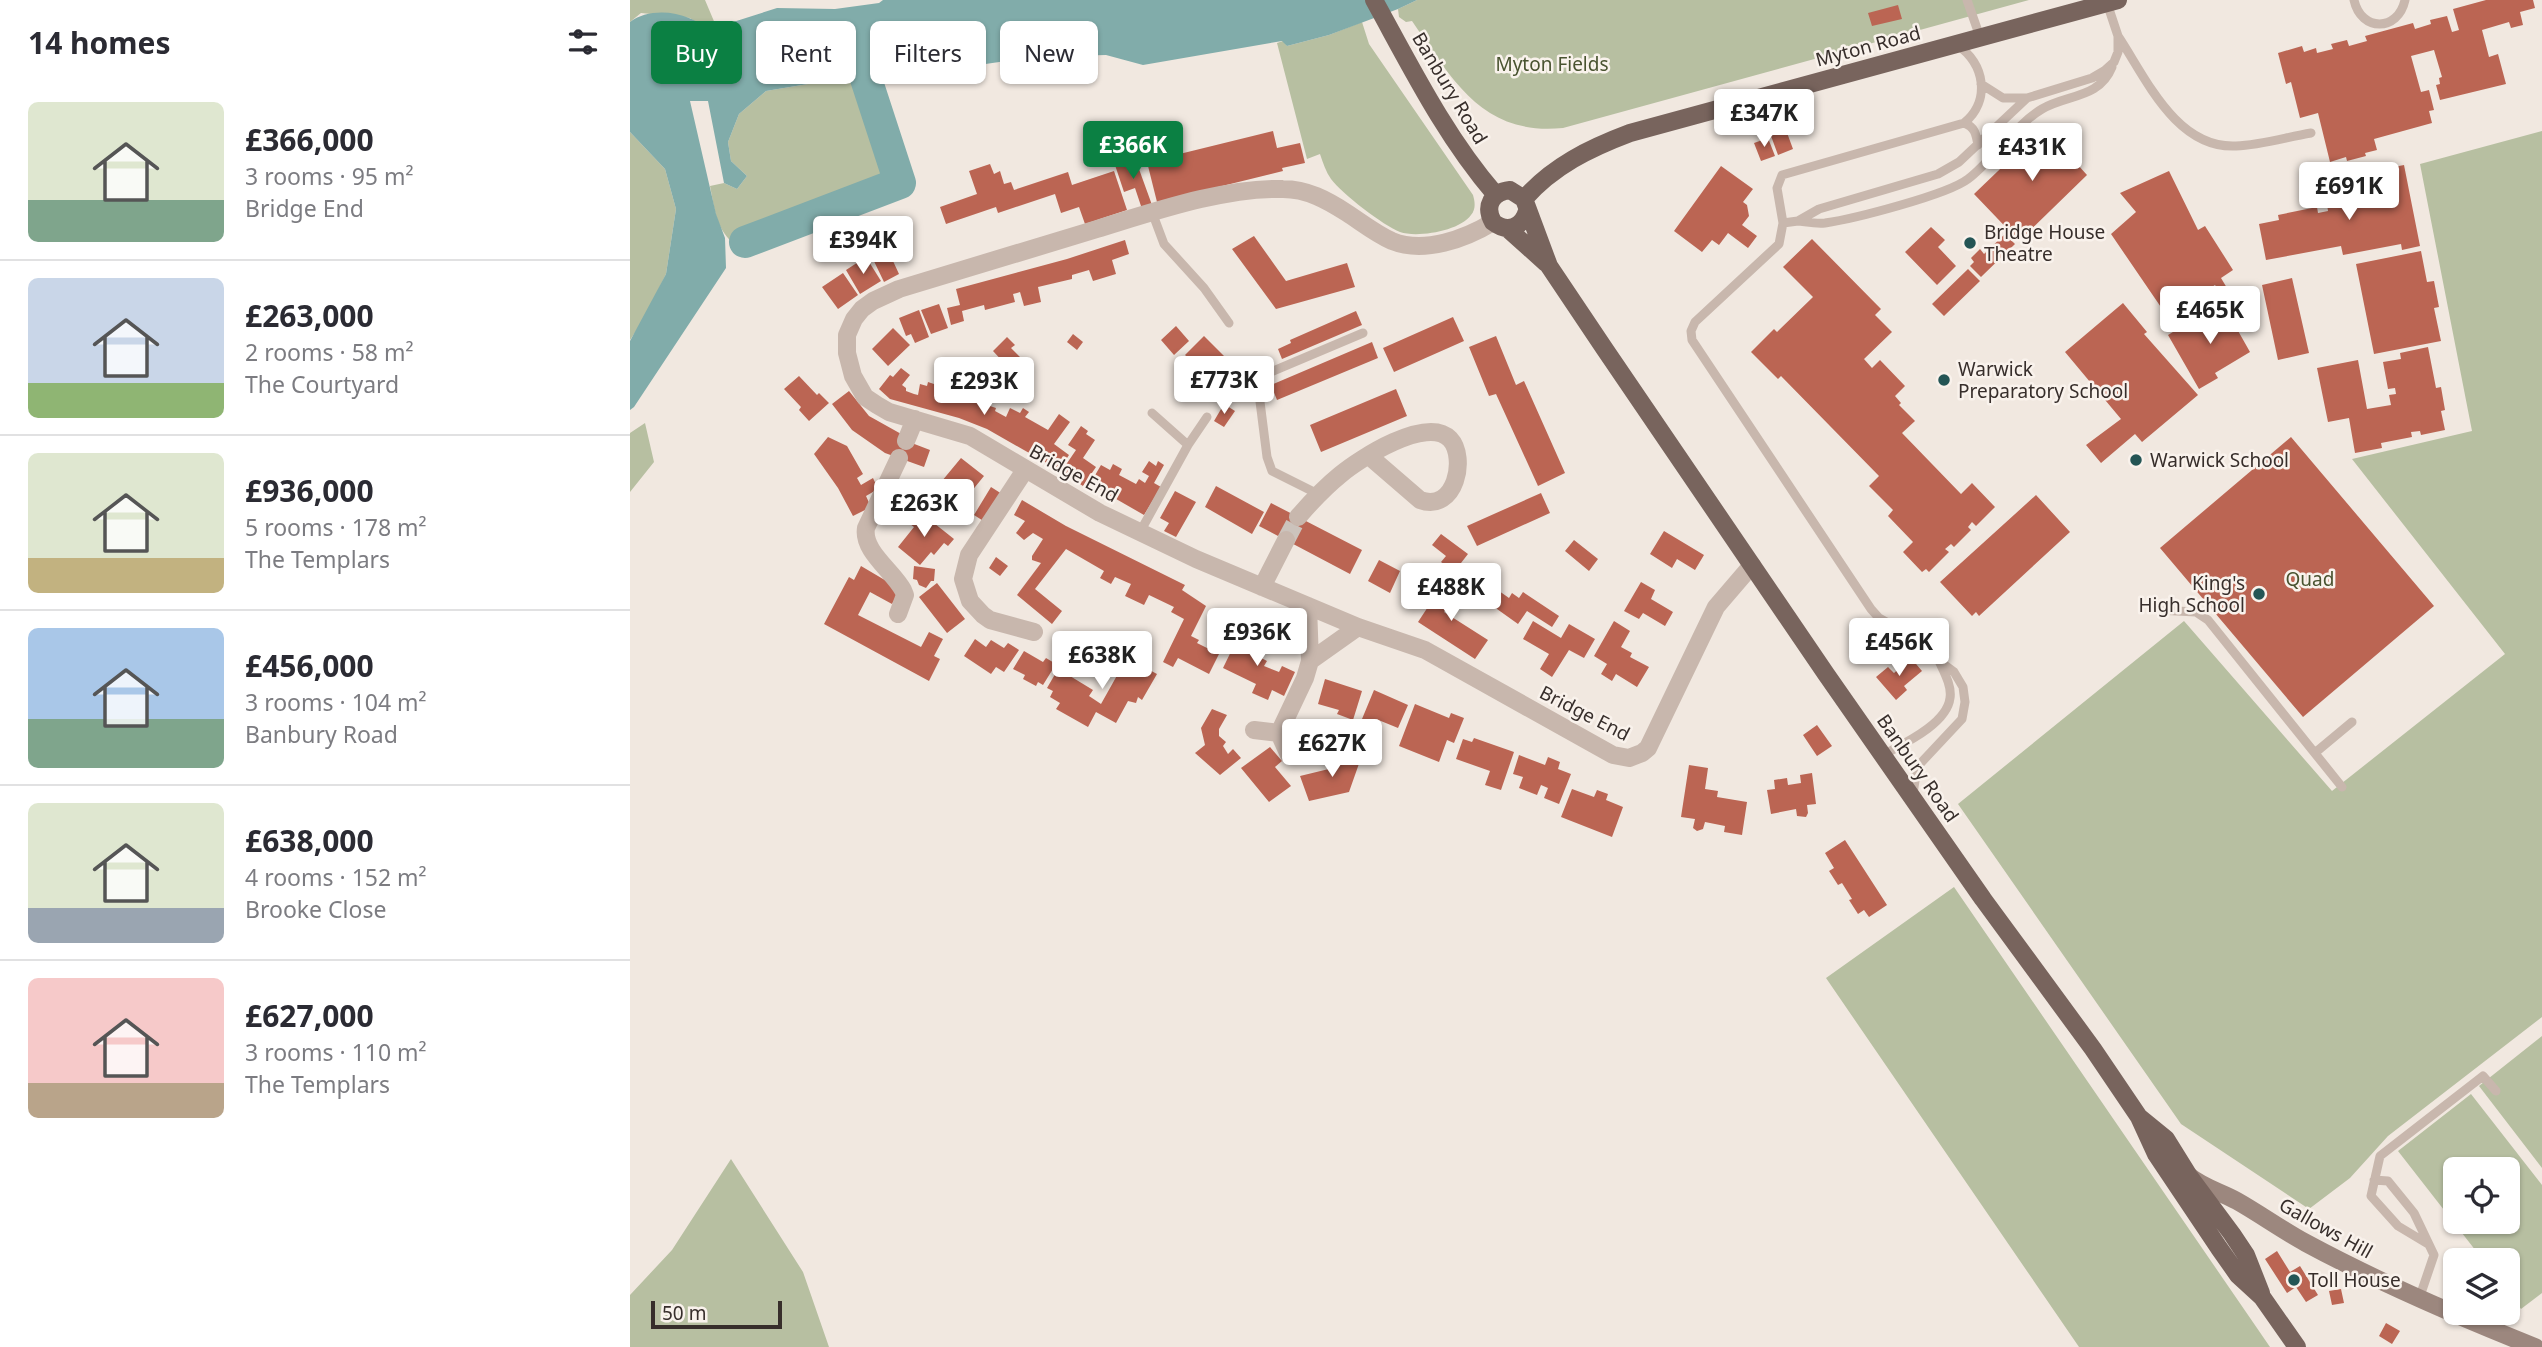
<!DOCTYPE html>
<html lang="en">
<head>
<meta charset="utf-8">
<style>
  body { margin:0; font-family:"Noto Sans",sans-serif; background:#f2f2f3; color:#2b2b33; height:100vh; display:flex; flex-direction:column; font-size:26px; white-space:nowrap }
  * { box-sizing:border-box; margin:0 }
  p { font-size:23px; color:#7c7c81 }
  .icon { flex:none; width:38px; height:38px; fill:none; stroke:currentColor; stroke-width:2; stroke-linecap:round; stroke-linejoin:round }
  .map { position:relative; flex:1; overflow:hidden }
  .panel { display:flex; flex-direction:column; background:#fff; width:630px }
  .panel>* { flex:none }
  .guide { position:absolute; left:21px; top:21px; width:665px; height:63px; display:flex; gap:14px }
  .tools { position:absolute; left:1813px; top:1157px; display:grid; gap:14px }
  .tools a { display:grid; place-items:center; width:77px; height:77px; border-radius:10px; background:#fff; box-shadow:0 2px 5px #0004; font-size:35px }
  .scale { position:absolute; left:21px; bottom:18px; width:131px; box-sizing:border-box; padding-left:7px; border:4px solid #372e2b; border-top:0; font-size:19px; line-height:24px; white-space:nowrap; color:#372e2b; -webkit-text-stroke:5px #f9f2ec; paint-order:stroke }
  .price { position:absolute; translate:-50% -60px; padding:0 16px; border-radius:7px; background:#fff; color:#222; font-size:23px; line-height:46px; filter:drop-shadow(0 2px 4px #0008) }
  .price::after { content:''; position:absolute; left:50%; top:42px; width:21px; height:16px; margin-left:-10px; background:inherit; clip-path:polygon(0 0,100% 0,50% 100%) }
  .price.active { background:#0b8043; color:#fff }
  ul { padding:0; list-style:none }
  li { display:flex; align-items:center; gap:21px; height:175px; padding:0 28px }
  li+li { border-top:2px solid #e1e1e2 }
  li span { display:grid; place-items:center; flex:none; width:196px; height:140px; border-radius:10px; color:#555 }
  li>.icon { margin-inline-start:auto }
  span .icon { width:84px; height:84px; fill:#fffc; stroke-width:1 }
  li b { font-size:30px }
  h2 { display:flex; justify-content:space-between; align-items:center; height:84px; padding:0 28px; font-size:30px }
  .chip { padding:0 24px; border-radius:10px; background:#fff; box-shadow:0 2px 5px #0004; font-size:24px; line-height:63px }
  .chip.active { background:#0b8043; color:#fff }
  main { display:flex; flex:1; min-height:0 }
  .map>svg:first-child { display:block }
  .green { fill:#b7bfa1; fill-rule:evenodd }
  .water { fill:#81acaa; fill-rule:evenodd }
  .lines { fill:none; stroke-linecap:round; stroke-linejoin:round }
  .river { stroke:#81acaa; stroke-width:32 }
  .building { fill:#bb6553 }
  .street-tunnel { stroke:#ccc3bc; stroke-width:18; stroke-dasharray:18 9; stroke-linecap:butt }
  .lane { stroke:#c8b7ad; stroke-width:9 }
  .street { stroke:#c8b7ad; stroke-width:18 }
  .secondary { stroke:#9c877e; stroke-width:18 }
  .primary { stroke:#78645d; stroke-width:18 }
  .poi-dot { fill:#245555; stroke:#f9f2ec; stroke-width:2.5 }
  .labels { text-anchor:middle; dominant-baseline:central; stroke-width:5; stroke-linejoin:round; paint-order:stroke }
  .street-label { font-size:19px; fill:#372e2b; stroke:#f9f2ec }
  .park-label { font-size:19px; fill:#495330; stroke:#f9f2ec }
  .poi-label { font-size:19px; fill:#372e2b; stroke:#f9f2ec; text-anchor:start }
</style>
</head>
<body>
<main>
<section class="panel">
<h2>14 homes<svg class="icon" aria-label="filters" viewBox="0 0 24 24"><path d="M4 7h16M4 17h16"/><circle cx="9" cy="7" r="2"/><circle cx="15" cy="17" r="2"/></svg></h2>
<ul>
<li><span style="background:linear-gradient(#dfe7d0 70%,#7fa58c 0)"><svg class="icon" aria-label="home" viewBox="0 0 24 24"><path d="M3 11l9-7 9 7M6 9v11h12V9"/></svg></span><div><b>£366,000</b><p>3 rooms · 95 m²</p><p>Bridge End</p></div></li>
<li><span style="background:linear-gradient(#c9d6e8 75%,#8fb573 0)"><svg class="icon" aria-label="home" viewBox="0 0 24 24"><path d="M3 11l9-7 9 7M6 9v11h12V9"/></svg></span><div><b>£263,000</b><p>2 rooms · 58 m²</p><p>The Courtyard</p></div></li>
<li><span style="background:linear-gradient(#dfe7d0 75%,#c2b280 0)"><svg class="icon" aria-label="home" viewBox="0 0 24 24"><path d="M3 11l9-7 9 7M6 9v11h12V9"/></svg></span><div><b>£936,000</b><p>5 rooms · 178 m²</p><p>The Templars</p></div></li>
<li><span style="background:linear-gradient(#a9c7e8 65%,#7fa58c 0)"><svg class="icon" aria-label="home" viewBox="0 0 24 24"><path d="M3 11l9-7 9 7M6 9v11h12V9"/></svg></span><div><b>£456,000</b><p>3 rooms · 104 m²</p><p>Banbury Road</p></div></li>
<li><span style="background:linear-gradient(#dfe7d0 75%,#9aa5b1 0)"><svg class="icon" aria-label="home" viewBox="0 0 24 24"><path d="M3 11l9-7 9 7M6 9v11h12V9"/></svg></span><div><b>£638,000</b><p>4 rooms · 152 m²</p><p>Brooke Close</p></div></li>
<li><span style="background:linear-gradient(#f6c9c9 75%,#b9a48a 0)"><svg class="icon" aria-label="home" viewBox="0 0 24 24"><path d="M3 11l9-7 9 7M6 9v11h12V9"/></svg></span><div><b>£627,000</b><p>3 rooms · 110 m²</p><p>The Templars</p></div></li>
</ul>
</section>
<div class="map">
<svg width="1912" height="1347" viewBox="0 0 1912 1347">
  <rect width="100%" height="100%" fill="#f1e8e0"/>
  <path class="green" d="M0,0H75L86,26L78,30L60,18L11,13L0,22Z
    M787,0H1399L933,128C852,136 823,80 782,21L776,22L769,17L768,9Z
    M732,22L739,44L843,195C845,202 846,209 841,215C830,231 787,238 770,232C754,226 711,193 701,179C696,172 693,163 690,154L677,159L647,43L653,41L657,46L699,35Z
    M245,77L243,84L268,132L285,185L112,251C86,231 86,217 80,186L94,183L107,189L117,176L101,161L98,142L109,114L136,91L196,81Z
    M1912,131V1017L1758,1136L1720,1178L1679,1209L1551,1124L1328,804L1554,621L1702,791L1875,654L1722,459L1842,431L1790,164Z
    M0,132L35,169L46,209L36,274L14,319L0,340Z
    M15,423L24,462L0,492V433Z
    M1324,887L1640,1347H1449L1196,978Z
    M1912,1036V1168L1849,1086Z
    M1841,1094L1912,1185V1293L1891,1309L1878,1291V1260H1853L1768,1151ZM1825,1169H1878V1222H1825Z
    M101,1159L173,1272L199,1347H0V1295L42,1250Z"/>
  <path class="water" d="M253,0H787L768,9L699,35L657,46L652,41L513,65L476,55L404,57L335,67L251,74L245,77L196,81L136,91L109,114L98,142L101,161L117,176L107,189L94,183L78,101H60L86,214L95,238L96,268L4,407L0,410V341L36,274L46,209L35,169L0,132V22C15,10 41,10 59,18C66,20 72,26 78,30L147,8L205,9L249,3ZM52,22L57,33L54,41L69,47L62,62L46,67L41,61L42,50L39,41L30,37L36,27Z"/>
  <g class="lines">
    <path class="river" d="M115,242L270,183L224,42"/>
  </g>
  <path class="building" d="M1856,0H1903L1905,8L1890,12L1893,25L1881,28L1879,22L1852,30L1859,57L1868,54L1876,84L1810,100L1806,85L1810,84L1809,78L1812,77L1804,50L1781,56L1791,92L1799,90L1804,110L1799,111L1802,123L1744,139L1747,150L1735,153L1736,156L1717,161L1716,157L1700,162L1688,113L1670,118L1661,82L1656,84L1648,53L1672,46L1674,52L1686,48L1687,53L1703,49L1701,44L1717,40L1719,46L1737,41L1735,36L1783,23L1785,29L1801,24L1800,20L1817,16L1822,32L1829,30L1823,9Z
    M1268,5L1272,19L1242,26L1238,13Z
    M1413,128L1424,139L1428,135L1435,142L1441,141L1445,146V153L1451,159L1447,164L1457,175L1389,241L1344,194Z
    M1156,130L1163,149L1148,155L1141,136Z
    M643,131L647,148L670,143L675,163L652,168L653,171L527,202L517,162Z
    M1138,138L1145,156L1131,161L1124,143Z
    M505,158L522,205L512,209L505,188L494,192L485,165Z
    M360,164L364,174L370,171L374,184L381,182L384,190L438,172L442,185L484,171L497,210L455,224L449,207L431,213L425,194L368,213L366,207L316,224L310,207L347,194L339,171Z
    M1774,165L1790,246L1772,250L1771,244L1713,255L1711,246L1636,260L1629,224L1649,220L1648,215L1687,207L1688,213L1698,211L1697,204L1744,195L1739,172Z
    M1091,166L1123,189L1113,202L1117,205L1119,216L1112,225L1127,236L1118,248L1098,233L1089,245L1082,240L1072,252L1044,231Z
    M1539,171L1568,230L1575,226L1603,270L1591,278L1597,288L1596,291H1589L1585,285L1546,310L1550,317L1545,321L1540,314L1537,316L1481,234L1506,212L1490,193Z
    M1301,227L1315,240L1308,247L1326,266L1307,285L1275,252Z
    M1375,234L1385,244L1351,277L1340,266L1344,262L1341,258L1350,249L1354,254Z
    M624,236L656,281L717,263L725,287L646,309L602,249Z
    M1182,239L1251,309L1245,315L1262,332L1234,359L1242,368L1250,360L1275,386L1265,396L1271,403L1269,405L1285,421L1272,433L1331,494L1342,483L1365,507L1346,526L1342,522L1338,527L1341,530L1324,547L1321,544L1315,549L1319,552L1299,572L1296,569L1292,572L1273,552L1283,542L1258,516L1263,510L1239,486L1249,476L1151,376L1148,379L1121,352L1144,329L1147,332L1183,297L1153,267Z
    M495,240L499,254L482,260L486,274L463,281L459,270L442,275V279L408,287L411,302L394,306L390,292L387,293L383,294L385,302L355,310L354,305L332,311L334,321L321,325L317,308L330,305L326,289L437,259Z
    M257,248L269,274L254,282L241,255Z
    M1791,251L1797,282L1804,281L1809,307L1804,308L1811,341L1744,354L1726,264Z
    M236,257L251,281L230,294L216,270Z
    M1338,269L1350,281L1314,316L1302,304Z
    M213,273L228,295L208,309L192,287Z
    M1662,278L1679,353L1648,360L1632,285Z
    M1493,303L1517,332L1514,334L1568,395L1512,442L1505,434L1471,463L1456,445L1491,419L1435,352Z
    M309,304L318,328L301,334L291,310Z
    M1599,306L1611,327L1607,329L1620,352L1585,373L1588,378L1569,389L1538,335L1556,324L1559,329Z
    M289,310L299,337L285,343L281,334L276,336L269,318Z
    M726,311L732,325L652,359L648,349L661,343L660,340Z
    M823,317L834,341L764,372L753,348Z
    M546,326L559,341L544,355L531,340Z
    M263,328L280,345L258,366L242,349Z
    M443,334L453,342L447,350L437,342Z
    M574,336L594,356L571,380L562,371L567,366L555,355Z
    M866,336L886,385L894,381L935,473L908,486L866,394L859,396L839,347Z
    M377,337L385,345L381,348L391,358L387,362L382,358L375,364L363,351Z
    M742,342L748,358L647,400L641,385Z
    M1798,347L1806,388L1811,387L1815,410L1811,411L1815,430L1791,435L1790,431L1781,432L1782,437L1751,443L1752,448L1725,453L1719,418L1698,422L1687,368L1728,360L1737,409L1761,405L1759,395L1766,394L1765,388L1758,389L1753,362L1771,359L1770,353Z
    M271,368L280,375L272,385L276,388V391L284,394L288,395L290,384L297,386L298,382L337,395L338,391L350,395L348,402L366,408L365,411L376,417L380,408L390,413L393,408L399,412L395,417L418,430L429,414L440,422L424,444L439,455L429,470L357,429L329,418L260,399L249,389L260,375L263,377Z
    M169,376L187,395L189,393L199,403L179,421L169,410L171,407L154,389Z
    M766,389L777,416L691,452L680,425Z
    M219,391L239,416L273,435L274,440L300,450L294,467L255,453L222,430L202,404Z
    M594,404L605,411L594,427L584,421Z
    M451,426L458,431L456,434L465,440L453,458L466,467L453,486L431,472L446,450L438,445Z
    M198,437L217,446L233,474L227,478L231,485L243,478L248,489L236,496L241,507L223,516L208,488L184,454Z
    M1661,437L1804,606L1673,717L1530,548Z
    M331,458L354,476L314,525L278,495L289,482L302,493Z
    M519,461L526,466L528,461L534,465L524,483L531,487L514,515L460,484L471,465L480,470L483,464L492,469L489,475L506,484L509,479L515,483L519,476L512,472Z
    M586,486L634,512L622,534L575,507Z
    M361,487L372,494L355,522L344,515Z
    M545,491L566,502L546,537L534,531L539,523L530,518Z
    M911,493L920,513L847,546L837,526Z
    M1406,495L1440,532L1349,616L1346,612L1342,616L1310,582Z
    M392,500L436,526L555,585L552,590L576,606L561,636L569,640L567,643L589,654L579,674L548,658L543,667L533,662L554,619L541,612L544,607L519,595L514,605L495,596L501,584L485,577L481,584L470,578L474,571L436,549L405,589L432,611L422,624L387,595L411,563L402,560V556L413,539L403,533L394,540L386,533L395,521L384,515Z
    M641,503L732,550L720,574L629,526Z
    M290,512L324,539L318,546L314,543L304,555L301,552L290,565L268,547L284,527L280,524Z
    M1034,531L1074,555L1065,570L1047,559L1042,568L1020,554Z
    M811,534L838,554L824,572L811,562L816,556L802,545Z
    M944,540L968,559L959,571L935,551Z
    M366,557L378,566L370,576L359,568Z
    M749,560L770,571L760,593L738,581Z
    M231,566L270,589L262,604L240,592L228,615L291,647L299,632L313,639L304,656L310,659L299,681L194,624L219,577L224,580Z
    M284,566L305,569L304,581H301L296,588L289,585L287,580L283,579Z
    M851,571L865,581L862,586L879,598L882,593L889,598L893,592L929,616L922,627L897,611L888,624L839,589Z
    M817,578L830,586L814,612L858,640L845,659L788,622Z
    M1011,582L1025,590L1021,599L1043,612L1035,626L1013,613L1009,619L994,611Z
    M307,583L335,619L317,633L289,597Z
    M588,612L606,621L597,639L579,630Z
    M903,621L931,638L939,624L965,639L954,658L939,650L922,677L910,669L919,654L893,639Z
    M984,621L1000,631L991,647L1002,653L1000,657L1019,667L1007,687L986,674L982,681L971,674L977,664L964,656Z
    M613,627L626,633L618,651L637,661L634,666L649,672L652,666L665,672L654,696L642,690L638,700L622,693L626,684L593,668Z
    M345,639L356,647L361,640L374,648L378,643L389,650L374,672L366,667L361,674L334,656Z
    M505,650L519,657L514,667L527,674L512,700L508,697L506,703L498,701L486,723L466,712L458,727L426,709L430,703L420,697L423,691L417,688L431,664L443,671L440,676L463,690L459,696L471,704L494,663L497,664Z
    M394,651L413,662L416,658L426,664L413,685L408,682L406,686L393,679L395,675L383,669Z
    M1281,658L1292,671L1274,686L1277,690L1266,700L1246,677L1258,667L1264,673Z
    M695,679L732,691L723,720L707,714L709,710L688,704Z
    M744,690L778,705L768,728L746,719L744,724L732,719Z
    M785,704L819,718L821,713L834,718L824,743L817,740L809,762L769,746Z
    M582,709L597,715L589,729V736L596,742L593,746L598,754L603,749L611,758L590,775L565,753L575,745L571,728Z
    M1187,725L1202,746L1187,756L1173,735Z
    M844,738L884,752L871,790L855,785L860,771L826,759L833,739L842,742Z
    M640,747L652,761L645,767L661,786L639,802L611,768Z
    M713,753L731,758L719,792L679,801L670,776L707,767Z
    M889,755L915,765L918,757L930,762L928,769L941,774L929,804L914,798L918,788L911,785L907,795L889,788L893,777L883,774Z
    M1059,765L1078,768L1075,789L1088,791L1087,797L1117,802L1112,835L1094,832L1095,826L1075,822L1073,829L1067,831L1063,828L1065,819L1051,817Z
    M1182,773L1186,804L1177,805L1178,813L1176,817L1167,816L1166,809L1141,814L1137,790L1145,789L1144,780L1157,778L1158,785L1171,783L1170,775Z
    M942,789L964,797L967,790L978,794L976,800L993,807L982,837L931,817Z
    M1215,840L1257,905L1239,917L1234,910L1228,914L1219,900L1222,899L1212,883L1208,885L1199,871L1204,868L1195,853Z
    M1647,1251L1660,1272L1670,1266L1688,1295L1676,1302L1666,1287L1657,1293L1635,1259Z
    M1711,1289L1714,1303L1702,1305L1699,1291Z
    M1756,1323L1770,1331L1762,1344L1749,1336Z"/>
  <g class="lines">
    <path class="street-tunnel" d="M656,540L668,517"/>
    <path class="lane" d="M1337,0L1350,37
      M1724,0C1731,32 1768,32 1775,0
      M1488,36C1516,78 1546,149 1606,146C1631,145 1657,137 1681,133
      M1351,84L1373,98H1397
      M1334,123C1345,127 1346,134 1348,145
      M522,212L534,244L574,288L599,323
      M1168,221C1177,222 1186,224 1195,223C1223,219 1317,195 1338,179C1362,161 1386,124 1412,109C1437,94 1469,99 1482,67
      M1153,223L1168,221L1189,209L1308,174L1329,162L1397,98L1462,78L1474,71L1484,62L1488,52V36L1477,3
      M522,413L558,445
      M688,494L642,471L637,457L627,378L733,333
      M510,532L558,445L577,417
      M1528,610L1566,612L1578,620L1712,787
      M1686,752L1722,722
      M1253,755C1273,744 1317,724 1320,698C1322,686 1314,672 1309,661
      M1283,794L1287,767L1332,719L1335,702L1333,687L1324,672L1309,661L1290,641L1249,618L1241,609L1062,340L1061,331L1065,322L1149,244L1153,223L1147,188L1152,175L1334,123C1361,101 1355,63 1327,45
      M1744,1180L1758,1181L1784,1213L1804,1255L1789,1299
      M1798,1244L1768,1226L1741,1196L1750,1156L1853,1076L1866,1091"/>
    <path class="street" d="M863,222C835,239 794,254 762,241C746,234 731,222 717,213C697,200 677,189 653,189C595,187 523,212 467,229C401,249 335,269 269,289L243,301L232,309L224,319L217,335V353L223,376L235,397L247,405L259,412L340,436L470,513L566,559L728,627L795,650L983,755L999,758L1012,753L1018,748L1086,607L1122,565
      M276,441L285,419
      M395,470L339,555L333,579L340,601L353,615L360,620L404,632
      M668,517C681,502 694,488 710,475C729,459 797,415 820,439C837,457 826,513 790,500L739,456
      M632,587L656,540
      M268,614L275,595L273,590C263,571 232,551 236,528L269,458
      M680,661L728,627
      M624,730L649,733L659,755
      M649,733L675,678L680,661L678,606"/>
    <path class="secondary" d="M1559,1176C1574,1188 1591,1192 1607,1201C1630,1214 1652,1230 1676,1243C1750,1283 1827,1316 1905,1347"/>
    <path class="primary" d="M744,0C781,67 815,136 865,194
      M894,199C923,166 960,148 1000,133L1488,0
      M897,211C892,228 877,233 863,222C854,206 862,192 880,190L894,199L919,266L974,348L1196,674L1353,899L1463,1049L1509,1117L1526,1154L1589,1248L1608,1275L1632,1297L1667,1347
      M877,228L916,263
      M1509,1117L1536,1139L1559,1176L1602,1234L1616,1255L1631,1293"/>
  </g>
  <g class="poi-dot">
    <circle cx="1340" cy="243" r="7"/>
    <circle cx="1314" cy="380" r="7"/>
    <circle cx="1506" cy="460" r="7"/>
    <circle cx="1629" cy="594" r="7"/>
    <circle cx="1664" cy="1280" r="7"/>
  </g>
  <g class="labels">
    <g class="street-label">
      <text transform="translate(1238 46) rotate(-15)">Myton Road</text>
      <text transform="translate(820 88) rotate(59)">Banbury Road</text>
      <text transform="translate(444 473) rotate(29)">Bridge End</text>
      <text transform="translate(955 713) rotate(27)">Bridge End</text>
      <text transform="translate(1288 768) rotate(55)">Banbury Road</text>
      <text transform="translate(1696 1228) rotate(29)">Gallows Hill</text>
    </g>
    <g class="park-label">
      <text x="922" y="64">Myton Fields</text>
      <text x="1680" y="579">Quad</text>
    </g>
    <g class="poi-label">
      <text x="1354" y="232">Bridge House<tspan x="1354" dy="22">Theatre</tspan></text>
      <text x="1328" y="369">Warwick<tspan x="1328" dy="22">Preparatory School</tspan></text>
      <text x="1520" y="460">Warwick School</text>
      <text x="1615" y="583" text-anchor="end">King's<tspan x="1615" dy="22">High School</tspan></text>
      <text x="1678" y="1280">Toll House</text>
    </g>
  </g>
</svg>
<div class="tools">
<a><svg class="icon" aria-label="locate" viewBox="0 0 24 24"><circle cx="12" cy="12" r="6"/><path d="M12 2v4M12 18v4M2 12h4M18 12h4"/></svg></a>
<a><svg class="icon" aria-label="layers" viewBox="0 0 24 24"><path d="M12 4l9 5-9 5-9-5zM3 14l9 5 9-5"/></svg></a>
</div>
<div class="scale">50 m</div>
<b class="price" style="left:1134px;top:149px">£347K</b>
<b class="price active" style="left:503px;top:181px">£366K</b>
<b class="price" style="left:1402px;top:183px">£431K</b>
<b class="price" style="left:1719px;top:222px">£691K</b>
<b class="price" style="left:233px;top:276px">£394K</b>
<b class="price" style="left:1580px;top:346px">£465K</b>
<b class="price" style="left:594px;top:416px">£773K</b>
<b class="price" style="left:354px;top:417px">£293K</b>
<b class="price" style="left:294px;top:539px">£263K</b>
<b class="price" style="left:821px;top:623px">£488K</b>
<b class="price" style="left:627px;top:668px">£936K</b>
<b class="price" style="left:1269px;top:678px">£456K</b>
<b class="price" style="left:472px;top:691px">£638K</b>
<b class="price" style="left:702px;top:779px">£627K</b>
<div class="guide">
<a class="chip active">Buy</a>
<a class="chip">Rent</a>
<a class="chip">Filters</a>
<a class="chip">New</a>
</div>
</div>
</main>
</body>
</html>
